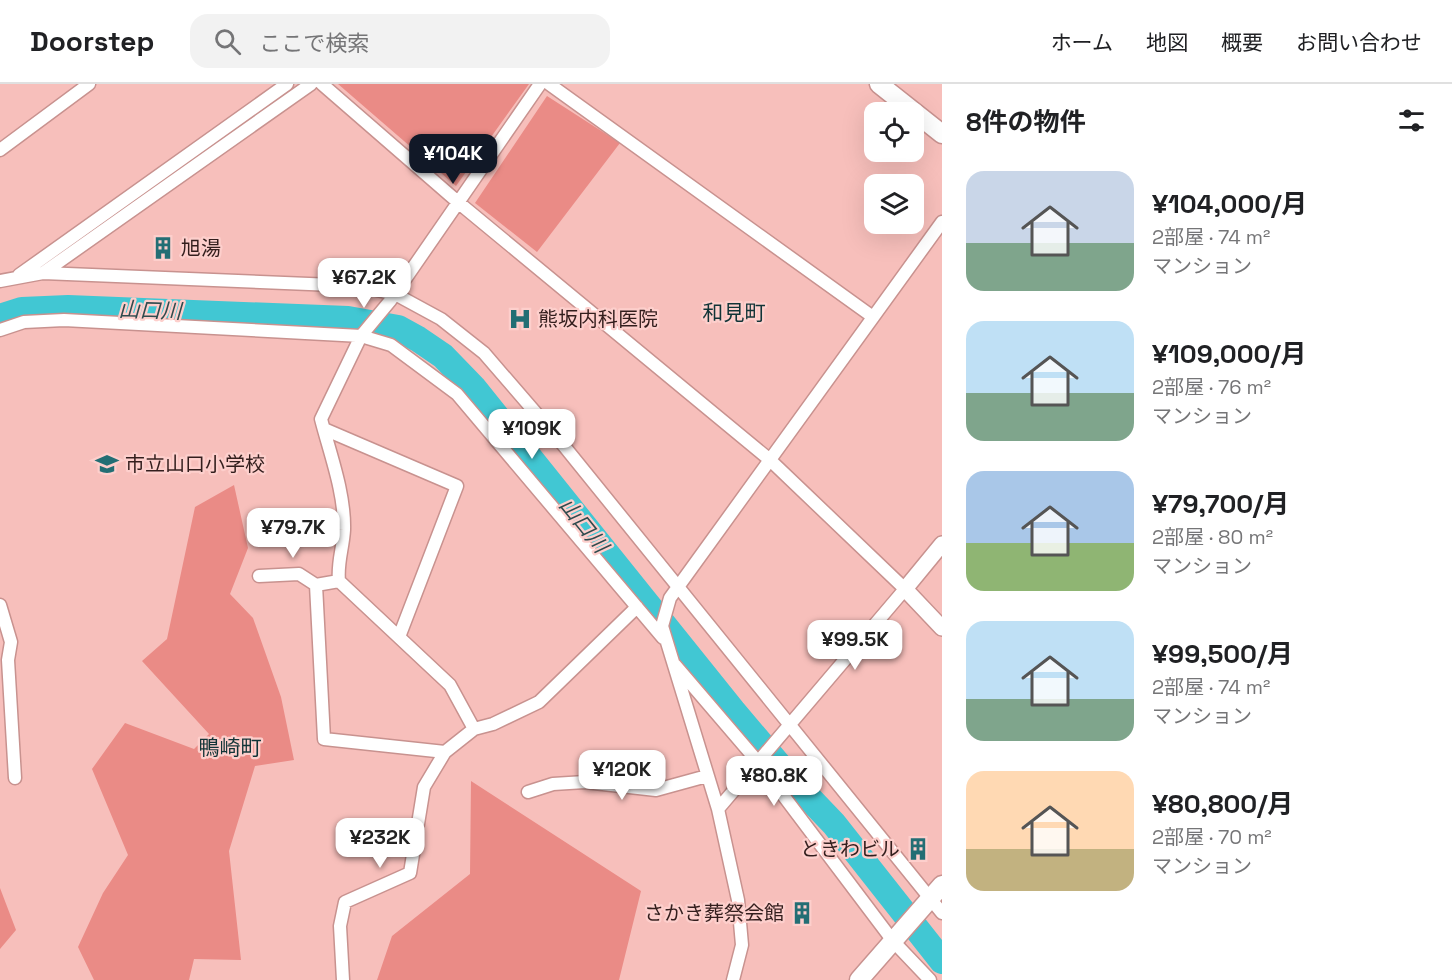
<!DOCTYPE html>
<html lang="ja">
<head>
<meta charset="utf-8">
<style>
  body { margin:0; font-family:"Space Grotesk","Noto Sans JP",sans-serif; background:#f2f2f2; color:#202124; height:100vh; display:flex; flex-direction:column; font-size:22px; white-space:nowrap }
  * { box-sizing:border-box; margin:0 }
  p { font-size:20px; color:#757577 }
  .icon { flex:none; width:33px; height:33px; fill:none; stroke:currentColor; stroke-width:2; stroke-linecap:round; stroke-linejoin:round }
  .map { position:relative; flex:1; overflow:hidden }
  .drawer { display:flex; flex-direction:column; background:#fff; width:510px }
  .drawer>* { flex:none }
  .buttons { position:absolute; left:864px; top:18px; display:grid; gap:12px }
  .buttons a { display:grid; place-items:center; width:60px; height:60px; border-radius:12px; background:#fff; box-shadow:0 6px 24px #0002; font-size:30px }
  .price { position:absolute; translate:-50% -51px; padding:0 14px; border-radius:12px; background:#fff; color:#222; font-size:20px; line-height:39px; filter:drop-shadow(0 2px 3px #0008) }
  .price::after { content:''; position:absolute; left:50%; top:36px; width:18px; height:14px; margin-left:-9px; background:inherit; clip-path:polygon(0 0,100% 0,50% 100%) }
  .price.active { background:#111827; color:#fff }
  ul { padding:0; list-style:none }
  li { display:flex; align-items:center; gap:18px; height:150px; padding:0 24px }
  li span { display:grid; place-items:center; flex:none; width:168px; height:120px; border-radius:18px; color:#555 }
  li>.icon { margin-inline-start:auto }
  span .icon { width:72px; height:72px; fill:#fffc; stroke-width:1 }
  li b { font-size:26px }
  h2 { display:flex; justify-content:space-between; align-items:center; height:72px; padding:0 24px; font-size:26px }
  header { display:flex; align-items:center; gap:36px; box-sizing:border-box; height:84px; padding:0 30px; background:#fff; border-bottom:2px solid #e0e0e0 }
  header strong { font-size:28px }
  nav { display:flex; gap:33px; margin-inline-start:auto; font-size:21px }
  .search { width:420px; height:54px; background:#f2f2f2; display:flex; align-items:center; gap:15px; box-sizing:border-box; padding:0 21px; border-radius:18px; color:#757577; font-size:22px }
  main { display:flex; flex:1; min-height:0 }
  .map>svg:first-child { display:block }
  .green { fill:#ea8b86 }
  .lines { fill:none; stroke-linecap:round; stroke-linejoin:round }
  .river { stroke:#41c7d3; stroke-width:26 }
  .minor-casing { stroke:#c8928f; stroke-width:15 }
  .tertiary-casing { stroke:#c8928f; stroke-width:18 }
  .primary-casing { stroke:#c8928f; stroke-width:21 }
  .minor { stroke:#fff; stroke-width:12 }
  .tertiary { stroke:#fff; stroke-width:15 }
  .primary { stroke:#fff; stroke-width:18 }
  .labels { text-anchor:middle; dominant-baseline:central; stroke-width:4.5; stroke-linejoin:round; paint-order:stroke }
  .poi-label { font-size:20px; fill:#331e1d; stroke:#fdcfcc; text-anchor:start }
  .water-label { font-size:21px; font-style:italic; fill:#2f4b4e; stroke:#fdcfcc }
  .neighbourhood-label { font-size:21px; fill:#113437; stroke:#fdcfcc }
</style>
</head>
<body>
<header>
<strong>Doorstep</strong>
<div class="search"><svg class="icon" aria-label="search" viewBox="0 0 24 24"><circle cx="10" cy="10" r="6"/><path d="M15 15l6 6"/></svg>ここで検索</div>
<nav><a>ホーム</a><a>地図</a><a>概要</a><a>お問い合わせ</a></nav>
</header>
<main>
<div class="map">
<svg width="942" height="896" viewBox="0 0 942 896">
  <rect width="100%" height="100%" fill="#f7bfbb"/>
  <path class="green" d="M338,0H529L456,102Z
    M547,12L620,59L537,168L475,119Z
    M234,401L248,464L230,510L253,534L281,613L294,676L255,682L229,767L241,876L194,875L189,896H94L78,863L103,809L128,771L92,685L125,639L194,665L209,650L142,577L167,555L195,423Z
    M471,697L641,807L619,896H377L392,852L470,790Z
    M0,804L16,846L0,865Z"/>
  <g class="lines">
    <path class="river" d="M0,233L22,226L68,224L348,235L398,244L418,255L443,272L473,303L733,627L790,694L834,740L942,877"/>
    <g class="minor-casing">
      <path id="minor" d="M322,0L459,119L770,376L905,505L718,725
        M540,0L390,217L361,252L321,335C330,370 345,409 344,446C343,464 337,479 339,497L450,601L474,645L493,640L539,618L637,523
        M549,0L873,233
        M0,66L89,0
        M43,189L311,0
        M19,191L287,0
        M0,197L43,189L358,202L395,210L441,235L484,269L560,357L942,829
        M0,246L24,238L64,236L361,252L391,261L457,310L663,554
        M324,345L457,402L399,553
        M259,492L299,490L316,501
        M339,497L316,501L324,655L445,668L474,645
        M0,521L11,558L8,576L15,694
        M675,581L758,678L893,857L930,896
        M528,708L553,700L585,698L656,706L707,692
        M343,896L340,842L345,818L410,789L424,703L445,668
        M733,896L742,861L738,816L718,725L662,542L670,514L942,138"/>
    </g>
    <g class="tertiary-casing">
      <path id="tertiary" d="M942,460L905,505L942,544"/>
    </g>
    <g class="primary-casing">
      <path id="primary" d="M879,0L942,50
        M859,896L942,801"/>
    </g>
    <use href="#minor" class="minor"/>
    <use href="#tertiary" class="tertiary"/>
    <use href="#primary" class="primary"/>
  </g>
  <defs>
    <g id="building-bare" transform="scale(1.8)"><path d="M-4-6H4V6H1V3H-1V6H-4ZM-2.5-4.3h1.7v1.8h-1.7ZM.8-4.3h1.7v1.8H.8ZM-2.5-1h1.7V.8h-1.7ZM.8-1h1.7V.8H.8Z" fill="#236e74" stroke="#fdcfcc" stroke-width="2.5" paint-order="stroke"/></g>
    <g id="hospital-bare" transform="scale(1.8)"><path d="M-5-5h3v3.5h4V-5h3V5h-3V1.5h-4V5h-3Z" fill="#236e74" stroke="#fdcfcc" stroke-width="2.5" paint-order="stroke"/></g>
    <g id="school-bare" transform="scale(1.8)"><path d="M0-5L7-2L0 1L-7-2ZM-4 1L0 2.5L4 1V4Q0 6-4 4Z" fill="#236e74" stroke="#fdcfcc" stroke-width="2.5" paint-order="stroke"/></g>
  </defs>
  <g fill-rule="evenodd">
    <use href="#building-bare" x="163" y="164"/>
    <use href="#hospital-bare" x="520" y="235"/>
    <use href="#school-bare" x="107" y="380"/>
    <use href="#building-bare" x="918" y="765"/>
    <use href="#building-bare" x="802" y="829"/>
  </g>
  <g class="labels">
    <g class="poi-label">
      <text x="181" y="164">旭湯</text>
      <text x="538" y="235">熊坂内科医院</text>
      <text x="125" y="380">市立山口小学校</text>
      <text x="900" y="765" text-anchor="end">ときわビル</text>
      <text x="784" y="829" text-anchor="end">さかき葬祭会館</text>
    </g>
    <g class="water-label">
      <text transform="translate(150 226) rotate(2)">山口川</text>
      <text transform="translate(584 441) rotate(51)">山口川</text>
    </g>
    <g class="neighbourhood-label">
      <text x="734" y="228">和見町</text>
      <text x="230" y="663">鴨崎町</text>
    </g>
  </g>
</svg>
<div class="buttons">
<a><svg class="icon" aria-label="locate" viewBox="0 0 24 24"><circle cx="12" cy="12" r="6"/><path d="M12 2v4M12 18v4M2 12h4M18 12h4"/></svg></a>
<a><svg class="icon" aria-label="layers" viewBox="0 0 24 24"><path d="M12 4l9 5-9 5-9-5zM3 14l9 5 9-5"/></svg></a>
</div>
<b class="price active" style="left:453px;top:101px">¥104K</b>
<b class="price" style="left:364px;top:225px">¥67.2K</b>
<b class="price" style="left:532px;top:376px">¥109K</b>
<b class="price" style="left:293px;top:475px">¥79.7K</b>
<b class="price" style="left:855px;top:587px">¥99.5K</b>
<b class="price" style="left:622px;top:717px">¥120K</b>
<b class="price" style="left:774px;top:723px">¥80.8K</b>
<b class="price" style="left:380px;top:785px">¥232K</b>
</div>
<section class="drawer">
<h2>8件の物件<svg class="icon" aria-label="filters" viewBox="0 0 24 24"><path d="M4 7h16M4 17h16"/><circle cx="9" cy="7" r="2"/><circle cx="15" cy="17" r="2"/></svg></h2>
<ul>
<li><span style="background:linear-gradient(#c9d6e8 60%,#7fa58c 0)"><svg class="icon" aria-label="home" viewBox="0 0 24 24"><path d="M3 11l9-7 9 7M6 9v11h12V9"/></svg></span><div><b>¥104,000/月</b><p>2部屋 · 74 m²</p><p>マンション</p></div></li>
<li><span style="background:linear-gradient(#bfe0f5 60%,#7fa58c 0)"><svg class="icon" aria-label="home" viewBox="0 0 24 24"><path d="M3 11l9-7 9 7M6 9v11h12V9"/></svg></span><div><b>¥109,000/月</b><p>2部屋 · 76 m²</p><p>マンション</p></div></li>
<li><span style="background:linear-gradient(#a9c7e8 60%,#8fb573 0)"><svg class="icon" aria-label="home" viewBox="0 0 24 24"><path d="M3 11l9-7 9 7M6 9v11h12V9"/></svg></span><div><b>¥79,700/月</b><p>2部屋 · 80 m²</p><p>マンション</p></div></li>
<li><span style="background:linear-gradient(#bfe0f5 65%,#7fa58c 0)"><svg class="icon" aria-label="home" viewBox="0 0 24 24"><path d="M3 11l9-7 9 7M6 9v11h12V9"/></svg></span><div><b>¥99,500/月</b><p>2部屋 · 74 m²</p><p>マンション</p></div></li>
<li><span style="background:linear-gradient(#ffd9b3 65%,#c2b280 0)"><svg class="icon" aria-label="home" viewBox="0 0 24 24"><path d="M3 11l9-7 9 7M6 9v11h12V9"/></svg></span><div><b>¥80,800/月</b><p>2部屋 · 70 m²</p><p>マンション</p></div></li>
</ul>
</section>
</main>
</body>
</html>
